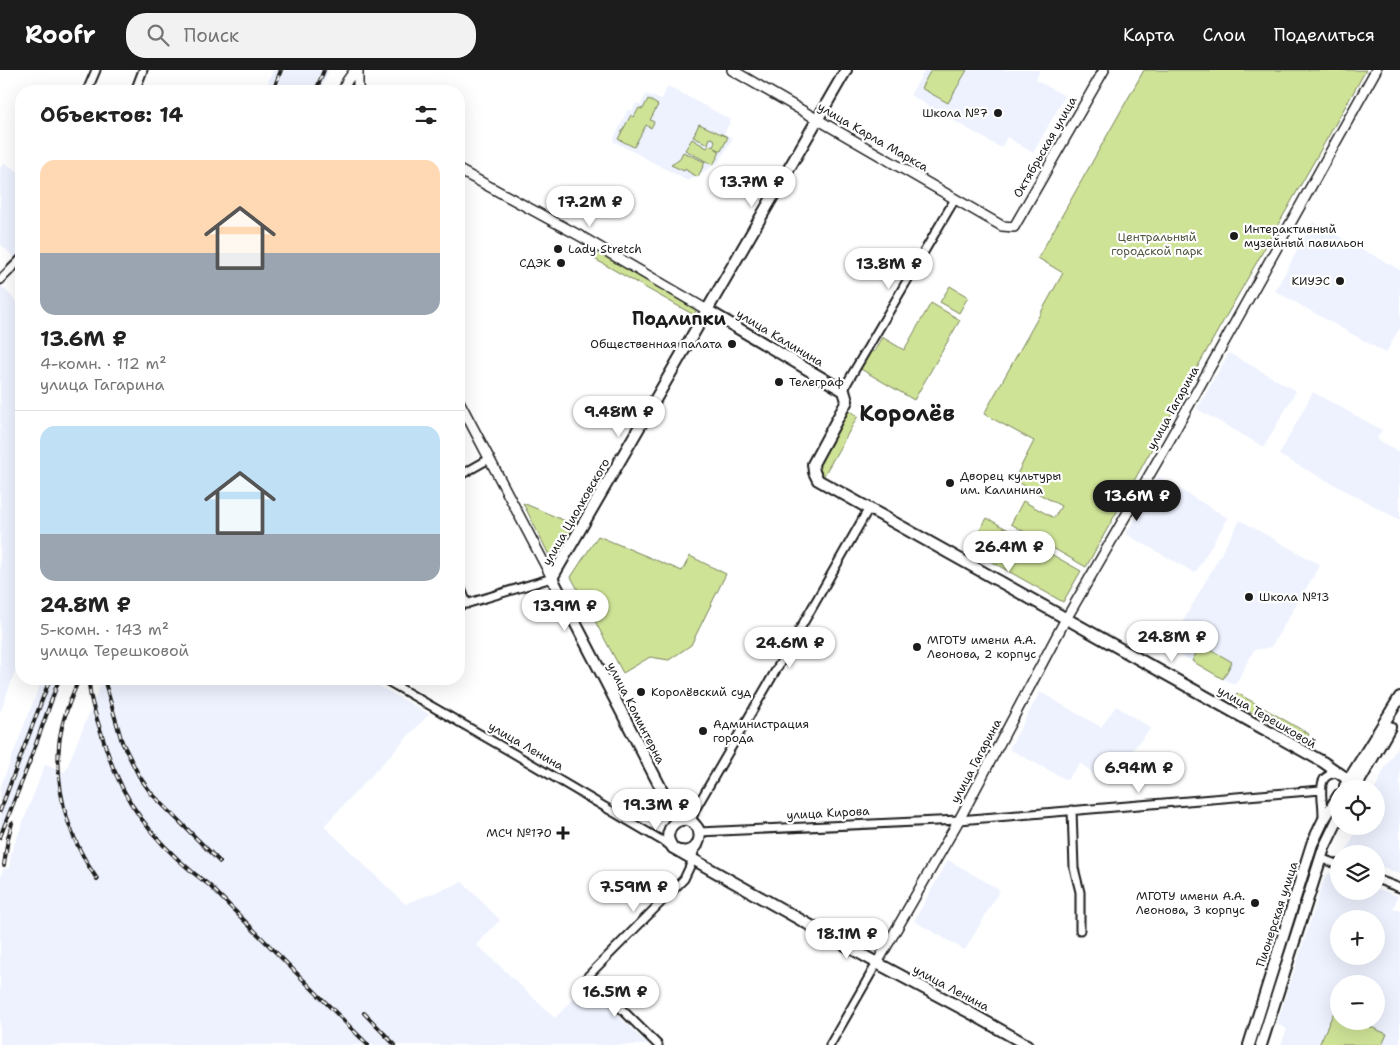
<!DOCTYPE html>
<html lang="ru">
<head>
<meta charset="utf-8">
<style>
  body { margin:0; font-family:"Shantell Sans",sans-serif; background:#f2f2f2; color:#222; height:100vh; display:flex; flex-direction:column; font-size:19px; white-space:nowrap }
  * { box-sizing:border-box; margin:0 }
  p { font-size:16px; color:#767676 }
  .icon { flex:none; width:28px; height:28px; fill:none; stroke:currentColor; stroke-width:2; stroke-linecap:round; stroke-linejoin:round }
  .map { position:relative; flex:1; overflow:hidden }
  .details { position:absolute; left:15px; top:15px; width:450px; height:600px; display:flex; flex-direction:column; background:#fff; border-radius:20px; box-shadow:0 5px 20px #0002 }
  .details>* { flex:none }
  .fabs { position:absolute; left:1330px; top:710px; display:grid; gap:10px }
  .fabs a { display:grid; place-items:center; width:55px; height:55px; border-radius:50%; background:#fff; box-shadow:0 5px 20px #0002; font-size:25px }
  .price { position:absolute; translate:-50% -42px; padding:0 11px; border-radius:18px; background:#fff; color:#222; font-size:16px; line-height:32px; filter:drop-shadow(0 1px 2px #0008) }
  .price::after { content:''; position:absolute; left:50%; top:30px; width:15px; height:11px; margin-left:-8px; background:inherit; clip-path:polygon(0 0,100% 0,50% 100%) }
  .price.active { background:#1c1c1c; color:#fff }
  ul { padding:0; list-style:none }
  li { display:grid; align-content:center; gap:10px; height:265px; padding:0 25px }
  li+li { border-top:1px solid #e0e0e0 }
  li span { display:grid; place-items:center; height:155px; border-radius:15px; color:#555 }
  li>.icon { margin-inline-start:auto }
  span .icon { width:90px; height:90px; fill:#fffc; stroke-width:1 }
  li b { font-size:21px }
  h2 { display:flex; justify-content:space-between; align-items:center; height:60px; padding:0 25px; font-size:21px }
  header { display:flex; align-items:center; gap:30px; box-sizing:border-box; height:70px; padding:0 25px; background:#1c1c1c; color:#fff }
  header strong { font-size:24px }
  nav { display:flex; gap:28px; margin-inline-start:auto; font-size:18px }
  .search { width:350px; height:45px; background:#f2f2f2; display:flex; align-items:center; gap:12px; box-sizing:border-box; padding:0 18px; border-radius:20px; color:#767676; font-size:19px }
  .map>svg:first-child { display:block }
  .built { fill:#edf2fe; fill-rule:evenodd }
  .green { fill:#cfe397; stroke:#76805a }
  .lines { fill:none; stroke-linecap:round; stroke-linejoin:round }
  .minor-casing { stroke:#1c1c1c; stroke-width:11 }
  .tertiary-casing { stroke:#1c1c1c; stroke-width:12 }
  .secondary-casing { stroke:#1c1c1c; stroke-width:14 }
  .minor { stroke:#fff; stroke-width:7 }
  .tertiary { stroke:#fff; stroke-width:9 }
  .secondary { stroke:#fff; stroke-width:10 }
  .rail-casing { stroke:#1c1c1c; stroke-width:4 }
  .rail { stroke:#fff; stroke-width:2; stroke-dasharray:5.5; stroke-linecap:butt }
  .poi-dot { fill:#1c1c1c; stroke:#fff; stroke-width:2 }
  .labels { text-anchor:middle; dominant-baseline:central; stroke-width:4.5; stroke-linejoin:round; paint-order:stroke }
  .poi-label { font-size:12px; fill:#1c1c1c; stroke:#fff; text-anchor:start }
  .street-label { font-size:12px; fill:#1c1c1c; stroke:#fff }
  .park-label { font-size:12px; fill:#525841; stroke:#fff }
  .district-label { font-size:18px; font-weight:bold; fill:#1c1c1c; stroke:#fff }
  .town-label { font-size:22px; font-weight:bold; fill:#1c1c1c; stroke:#fff }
</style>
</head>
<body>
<header>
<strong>Roofr</strong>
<div class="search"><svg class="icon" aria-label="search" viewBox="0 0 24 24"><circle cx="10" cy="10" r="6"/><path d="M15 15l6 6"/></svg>Поиск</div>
<nav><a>Карта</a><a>Слои</a><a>Поделиться</a></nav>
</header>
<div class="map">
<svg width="1400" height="975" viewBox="0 0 1400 975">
  <rect width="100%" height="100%" fill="#fff"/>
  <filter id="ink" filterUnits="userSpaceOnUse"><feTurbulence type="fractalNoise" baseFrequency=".02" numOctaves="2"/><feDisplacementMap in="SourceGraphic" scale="10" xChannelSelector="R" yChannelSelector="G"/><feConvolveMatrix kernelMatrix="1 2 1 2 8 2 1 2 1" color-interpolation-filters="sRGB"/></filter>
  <g filter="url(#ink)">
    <path class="built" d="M273,0H329L320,21H265Z
      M925,0H1040L1036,10L1065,26L1033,83L1007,67L1001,78L910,25Z
      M668,16L731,50L724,64L733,68L718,93L688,111L613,71L628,39L632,41L636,33L641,35L646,24L661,30Z
      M5,93L21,103V181L15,188L0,174V98Z
      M1313,152L1400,200V257L1386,283L1275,221Z
      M0,215L21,236V585L0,643Z
      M1229,283L1296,321L1264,377L1197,339Z
      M1313,322L1382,360L1377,369L1400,382V450L1279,385Z
      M1159,407L1228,448L1195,503L1126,464Z
      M1240,450L1320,495L1271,577L1254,580L1235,615L1168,578Z
      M42,609H62L39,673L0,773V718Z
      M103,609H367L429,644L324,756L405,834L462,812L500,850L476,875L485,882L555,948L588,914L648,975H0V811L3,799L9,798L11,783L45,695L65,702Z
      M1040,622L1101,657L1116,636L1151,658L1106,713L1080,693L1067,710L1009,679Z
      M1400,673V804L1376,794V784H1350L1346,782L1358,756H1376L1375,719L1384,699Z
      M948,790L1000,820L965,880L914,851Z
      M1334,802L1339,804V821H1376V818L1398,826L1393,839H1397L1400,840V975H1281L1287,959L1277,954L1323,812L1327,805ZM1339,849H1376V886H1339ZM1339,914H1376V951H1339Z"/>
    <path class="green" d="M931,0H967L948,33L921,18Z
      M1144,0H1366L1212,271L1086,497L1011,454L1023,431L1054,448L1061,436L1014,410L1034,371L984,344L1063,203L1038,188Z
      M648,29L658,35L650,50L654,52L651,58L646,55L634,77L618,69L631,45L634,47L639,38L643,39Z
      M699,54L728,67L721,81L715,78L720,82L713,95L685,80L692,69L707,78L709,75L713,77L715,72L714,69L710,68L708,74L693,67Z
      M683,82L705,92L698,107L687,101V100L685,99L684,101L671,95L679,90Z
      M596,178L698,237L694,245L591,187Z
      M950,216L968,227L959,243L940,232Z
      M931,233L960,250L914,330L859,298L870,280L874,282L882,267L904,280Z
      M846,339L858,346L823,407L818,403L816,395Z
      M523,433L575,455L553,493Z
      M987,448L1081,501L1063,532L969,479Z
      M598,466L682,501L690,486L726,504L691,575L669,590L650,587L623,603L571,507Z
      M1201,574L1232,592L1223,609L1192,591Z
      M1237,623L1309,664L1305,672L1232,632Z
      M1334,942L1339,944V951H1357L1387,964L1382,975H1319Z"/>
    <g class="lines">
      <g class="minor-casing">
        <path id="minor" d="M87,21L96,0
          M135,21L143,0
          M0,210L21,189
          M844,321L847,313L955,129
          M459,406L489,389
          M459,513L467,534
          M459,536L552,508
          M384,609L513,683L671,776
          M1072,740L1074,798L1080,822V860
          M691,751L696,738L812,538L869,438
          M1323,751C1323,744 1323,737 1322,730C1321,715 1320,704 1338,703
          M699,762L959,750L1321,720
          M1320,788L1339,795
          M1376,809L1400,818
          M658,975L588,906L684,809L691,794L695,778
          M830,975L877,893"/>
      </g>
      <g class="tertiary-casing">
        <path id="tertiary" d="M358,0V17L359,21
          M732,0L1002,156L1014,157L1104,0
          M343,21L347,11L355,0
          M459,100L582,167L707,240
          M459,331L552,508
          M877,893L959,750L1062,556L1169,371L1376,0"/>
      </g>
      <g class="secondary-casing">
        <path id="secondary" d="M707,240L844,321L847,331L813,394L814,402L818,410L1323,692L1346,708L1351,719
          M1345,716L1400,627
          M1355,719L1390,657
          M678,751L552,508L846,0
          M680,781C682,781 685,782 688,781C699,779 703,764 696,756C689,746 674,749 670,759C666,767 669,772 673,778L877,893L967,941L1027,975
          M1249,975L1312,774L1323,751L1339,725
          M1261,975L1324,778L1339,747"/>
      </g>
      <use href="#minor" class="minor"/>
      <use href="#tertiary" class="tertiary"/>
      <use href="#secondary" class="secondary"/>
      <g class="rail-casing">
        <path id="rail" d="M273,21L281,0
          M316,21L324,0
          M79,609C70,630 61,652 59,675C55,725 69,768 97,809
          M89,609C89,628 96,646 102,665C106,678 110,692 116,704C135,750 170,786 209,815L368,975
          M104,609L122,672L139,706L151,723L220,792
          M0,741L50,609
          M0,767L31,688L59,609
          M4,795L8,768L12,753
          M364,943L395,975"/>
      </g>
      <use href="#rail" class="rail"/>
    </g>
  </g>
  <g class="poi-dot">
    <circle cx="998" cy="43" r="5"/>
    <circle cx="1234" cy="166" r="5"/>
    <circle cx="558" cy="179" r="5"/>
    <circle cx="561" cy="193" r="5"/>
    <circle cx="1340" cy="211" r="5"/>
    <circle cx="732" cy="274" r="5"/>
    <circle cx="779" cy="312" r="5"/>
    <circle cx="950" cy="413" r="5"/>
    <circle cx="1249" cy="527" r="5"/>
    <circle cx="917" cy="577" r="5"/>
    <circle cx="641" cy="622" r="5"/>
    <circle cx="703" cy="661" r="5"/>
    <path d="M560.5 755.5h5v5h5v5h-5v5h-5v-5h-5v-5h5z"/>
    <circle cx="1255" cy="833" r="5"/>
  </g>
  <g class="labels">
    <g class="poi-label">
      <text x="988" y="43" text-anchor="end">Школа №7</text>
      <text x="1244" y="159">Интерактивный<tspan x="1244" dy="14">музейный павильон</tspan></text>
      <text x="568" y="179">Lady Stretch</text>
      <text x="551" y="193" text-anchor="end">СДЭК</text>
      <text x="1330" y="211" text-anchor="end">КИУЭС</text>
      <text x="722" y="274" text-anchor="end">Общественная палата</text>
      <text x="789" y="312">Телеграф</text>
      <text x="960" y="406">Дворец культуры<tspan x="960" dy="14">им. Калинина</tspan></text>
      <text x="1259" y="527">Школа №13</text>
      <text x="927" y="570">МГОТУ имени А.А.<tspan x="927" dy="14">Леонова, 2 корпус</tspan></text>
      <text x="651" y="622">Королёвский суд</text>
      <text x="713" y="654">Администрация<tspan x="713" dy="14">города</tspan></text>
      <text x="552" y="763" text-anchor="end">МСЧ №170</text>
      <text x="1245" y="826" text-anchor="end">МГОТУ имени А.А.<tspan x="1245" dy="14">Леонова, 3 корпус</tspan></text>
    </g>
    <g class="street-label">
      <text transform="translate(873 67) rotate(30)">улица Карла Маркса</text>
      <text transform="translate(1045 77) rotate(-60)">Октябрьская улица</text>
      <text transform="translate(780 268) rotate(31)">улица Калинина</text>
      <text transform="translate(1173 338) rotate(-61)">улица Гагарина</text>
      <text transform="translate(576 442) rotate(-60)">улица Циолковского</text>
      <text transform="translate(636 643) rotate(63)">улица Коминтерна</text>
      <text transform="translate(1267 647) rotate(30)">улица Терешковой</text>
      <text transform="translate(526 676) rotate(30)">улица Ленина</text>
      <text transform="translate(976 691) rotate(-62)">улица Гагарина</text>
      <text transform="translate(828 743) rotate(-3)">улица Кирова</text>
      <text transform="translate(1277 844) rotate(-72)">Пионерская улица</text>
      <text transform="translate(951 918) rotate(28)">улица Ленина</text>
    </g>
    <g class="park-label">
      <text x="1157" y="167">Центральный<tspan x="1157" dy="14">городской парк</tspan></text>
    </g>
    <g class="district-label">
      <text x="679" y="249">Подлипки</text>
    </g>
    <g class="town-label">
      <text x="907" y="343">Королёв</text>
    </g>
  </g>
</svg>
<div class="fabs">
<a><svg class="icon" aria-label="locate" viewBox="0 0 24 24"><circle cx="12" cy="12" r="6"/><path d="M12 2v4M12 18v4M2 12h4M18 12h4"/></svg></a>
<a><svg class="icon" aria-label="layers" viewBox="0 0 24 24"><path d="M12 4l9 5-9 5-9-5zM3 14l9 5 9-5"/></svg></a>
<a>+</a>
<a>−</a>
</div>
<b class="price" style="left:752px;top:138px">13.7M ₽</b>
<b class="price" style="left:590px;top:158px">17.2M ₽</b>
<b class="price" style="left:889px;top:220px">13.8M ₽</b>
<b class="price" style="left:619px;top:368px">9.48M ₽</b>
<b class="price active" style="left:1137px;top:452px">13.6M ₽</b>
<b class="price" style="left:1009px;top:503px">26.4M ₽</b>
<b class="price" style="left:565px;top:562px">13.9M ₽</b>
<b class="price" style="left:1172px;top:593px">24.8M ₽</b>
<b class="price" style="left:790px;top:599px">24.6M ₽</b>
<b class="price" style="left:1139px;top:724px">6.94M ₽</b>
<b class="price" style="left:656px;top:761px">19.3M ₽</b>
<b class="price" style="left:634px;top:843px">7.59M ₽</b>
<b class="price" style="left:847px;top:890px">18.1M ₽</b>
<b class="price" style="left:615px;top:948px">16.5M ₽</b>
<section class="details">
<h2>Объектов: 14<svg class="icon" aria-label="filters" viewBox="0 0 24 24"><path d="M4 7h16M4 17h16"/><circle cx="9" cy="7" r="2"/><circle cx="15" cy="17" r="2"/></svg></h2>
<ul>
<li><span style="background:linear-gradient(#ffd9b3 60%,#9aa5b1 0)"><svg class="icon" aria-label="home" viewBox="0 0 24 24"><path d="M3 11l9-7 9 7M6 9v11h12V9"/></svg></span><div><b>13.6M ₽</b><p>4-комн. · 112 m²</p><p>улица Гагарина</p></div></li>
<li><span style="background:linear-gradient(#bfe0f5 70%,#9aa5b1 0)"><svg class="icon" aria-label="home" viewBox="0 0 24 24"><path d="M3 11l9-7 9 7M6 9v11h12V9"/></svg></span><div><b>24.8M ₽</b><p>5-комн. · 143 m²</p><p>улица Терешковой</p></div></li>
</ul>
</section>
</div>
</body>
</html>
